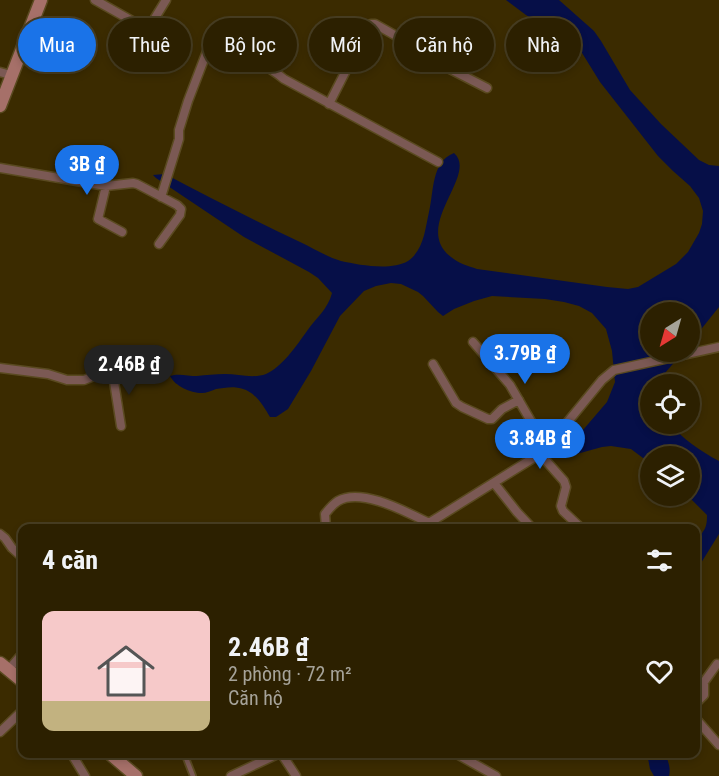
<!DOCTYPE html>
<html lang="vi">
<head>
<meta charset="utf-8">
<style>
  body { margin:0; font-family:"Roboto Condensed",sans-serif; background:#382d0f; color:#f1f3f6; height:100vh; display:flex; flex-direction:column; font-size:22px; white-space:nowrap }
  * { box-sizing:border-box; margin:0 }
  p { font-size:20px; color:#a6a399 }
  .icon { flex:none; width:33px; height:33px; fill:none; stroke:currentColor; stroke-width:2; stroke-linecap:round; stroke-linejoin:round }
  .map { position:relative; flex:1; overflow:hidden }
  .side { position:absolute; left:18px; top:524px; width:682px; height:234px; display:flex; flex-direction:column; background:#2c2000; border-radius:12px; box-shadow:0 3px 9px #0003,0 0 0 2px #483e22 }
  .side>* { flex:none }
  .banner { position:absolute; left:18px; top:18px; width:684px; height:54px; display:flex; gap:12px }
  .needle { width:39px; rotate:217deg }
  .fabs { position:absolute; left:640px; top:302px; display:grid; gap:12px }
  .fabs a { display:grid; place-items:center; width:60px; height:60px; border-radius:50%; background:#2c2000; box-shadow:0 3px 9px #0003,0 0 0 2px #483e22; font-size:30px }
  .price { position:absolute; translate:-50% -51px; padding:0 14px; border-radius:21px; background:#1a73e8; color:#fff; font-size:20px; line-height:39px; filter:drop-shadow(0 2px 3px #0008) }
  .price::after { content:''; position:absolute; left:50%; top:36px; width:18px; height:14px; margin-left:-9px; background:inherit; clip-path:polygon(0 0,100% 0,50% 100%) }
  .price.active { background:#222; color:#fff }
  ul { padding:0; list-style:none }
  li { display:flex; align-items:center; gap:18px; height:150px; padding:0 24px }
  li span { display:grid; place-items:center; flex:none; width:168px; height:120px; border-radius:12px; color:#555 }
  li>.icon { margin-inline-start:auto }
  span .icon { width:72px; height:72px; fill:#fffc; stroke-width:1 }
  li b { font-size:26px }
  h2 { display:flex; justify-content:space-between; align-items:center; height:72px; padding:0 24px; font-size:26px }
  .chip { padding:0 21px; border-radius:27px; background:#2c2000; box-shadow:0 3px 9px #0003,0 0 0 2px #483e22; font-size:21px; line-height:54px }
  .chip.active { background:#1a73e8; color:#fff }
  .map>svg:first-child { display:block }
  .water { fill:#060f48 }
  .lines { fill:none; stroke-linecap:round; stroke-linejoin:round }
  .lane-casing { stroke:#5a4a20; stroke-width:8 }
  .street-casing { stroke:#5a4a20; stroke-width:11 }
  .secondary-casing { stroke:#5a4a20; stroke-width:15 }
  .lane { stroke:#7b5954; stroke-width:4.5 }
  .street { stroke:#7b5954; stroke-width:8 }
  .secondary { stroke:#a67069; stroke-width:12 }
</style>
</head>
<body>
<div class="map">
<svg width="719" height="776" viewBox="0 0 719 776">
  <rect width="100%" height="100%" fill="#3b2b00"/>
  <path class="water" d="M506,0H559L594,31L601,41L630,90L661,124L699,160L709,165L719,166V307L690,343V312H651V351H684L665,373L660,384H651V423H669C683,439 700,451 719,461V534L696,571V540C705,530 707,528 707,515L687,495H690V456H651V464L631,449L611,446L602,447L573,455L571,454L568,449L571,444L607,402L615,382L612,351L606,329L592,313L579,306L564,302L545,299L492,296L474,301L454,309L443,316L438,312L423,296L418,292L401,284L391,283L376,286L364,291L340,316L311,371L288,409L276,417H270C263,405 254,390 239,388C233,386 222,388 216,389C211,391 206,393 202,393C190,393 175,386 170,376C178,373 188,376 197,376C206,375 215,374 225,374C238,374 253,379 266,374C282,367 297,345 307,331C316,318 328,309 332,293L318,278L309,272L244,237L156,178L153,175L165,174C210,198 254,220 300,242C313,248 327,257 341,261C359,265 391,271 408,261C424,250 425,229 429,212C434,192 431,162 454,153C479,175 411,226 451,257C458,263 468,266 477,269L607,287L628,289L638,287L676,264L688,252L699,233L702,224L703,211L699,198L690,186L673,171L658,156L600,82L579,48L526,15Z
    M647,753H665C668,761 671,768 669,776H654L650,769Z"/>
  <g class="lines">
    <g class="lane-casing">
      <path id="lane" d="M184,753L193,776"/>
    </g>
    <g class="street-casing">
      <path id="street" d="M95,0L143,27L147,28L150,26L166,0
        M0,72L11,75
        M329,104L365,33L371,24H375L430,55L448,68L487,88
        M0,168L106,186L133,183L137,184L177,205L181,209L180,215L159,244
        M106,186L98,219L122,232
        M161,197L179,139V130L188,101L211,41C228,41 270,68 284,79L438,162
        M473,342L510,385L547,449
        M433,364L456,403L462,407L488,419H492L502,409L519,400
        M0,368L48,374L67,380H84L112,369L121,426
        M540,454L564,481L566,487L561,506L563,511L581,528
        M494,483L517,512L532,528
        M326,528L325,514C329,509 333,504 338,501C362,487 408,513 429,523
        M426,528L429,523L543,452L602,380L614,370L719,347
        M0,534L5,538L12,548L22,557
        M9,669L22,654
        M696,703L704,695V682L717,664
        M696,719L719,745
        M0,732L22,711
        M71,753L85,776
        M281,753L296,776
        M455,753L496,776
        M231,776L280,753"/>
    </g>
    <g class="secondary-casing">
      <path id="secondary" d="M0,106L41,0
        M0,663L22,681
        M109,753L136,776"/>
    </g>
    <use href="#lane" class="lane"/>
    <use href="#street" class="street"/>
    <use href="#secondary" class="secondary"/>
  </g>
</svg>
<div class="fabs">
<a><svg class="needle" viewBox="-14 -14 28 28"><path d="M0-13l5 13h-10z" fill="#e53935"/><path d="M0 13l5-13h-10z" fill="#a6a399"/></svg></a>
<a><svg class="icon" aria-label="locate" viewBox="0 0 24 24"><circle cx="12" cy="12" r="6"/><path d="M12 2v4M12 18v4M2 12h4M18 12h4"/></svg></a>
<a><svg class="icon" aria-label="layers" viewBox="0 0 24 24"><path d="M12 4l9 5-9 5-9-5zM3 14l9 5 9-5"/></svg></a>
</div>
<b class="price" style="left:87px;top:196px">3B ₫</b>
<b class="price" style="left:525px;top:385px">3.79B ₫</b>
<b class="price active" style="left:129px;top:396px">2.46B ₫</b>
<b class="price" style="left:540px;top:470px">3.84B ₫</b>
<div class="banner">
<a class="chip active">Mua</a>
<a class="chip">Thuê</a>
<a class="chip">Bộ lọc</a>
<a class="chip">Mới</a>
<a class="chip">Căn hộ</a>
<a class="chip">Nhà</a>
</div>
<section class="side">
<h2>4 căn<svg class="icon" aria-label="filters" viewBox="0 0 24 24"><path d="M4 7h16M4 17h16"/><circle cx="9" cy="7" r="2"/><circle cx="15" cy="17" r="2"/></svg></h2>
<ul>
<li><span style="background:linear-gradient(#f6c9c9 75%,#c2b280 0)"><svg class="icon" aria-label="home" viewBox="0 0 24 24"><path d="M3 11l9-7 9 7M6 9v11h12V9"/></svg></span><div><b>2.46B ₫</b><p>2 phòng · 72 m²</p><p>Căn hộ</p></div><svg class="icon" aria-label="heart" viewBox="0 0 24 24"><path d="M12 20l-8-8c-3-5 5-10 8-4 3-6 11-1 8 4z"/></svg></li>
</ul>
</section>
</div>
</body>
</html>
